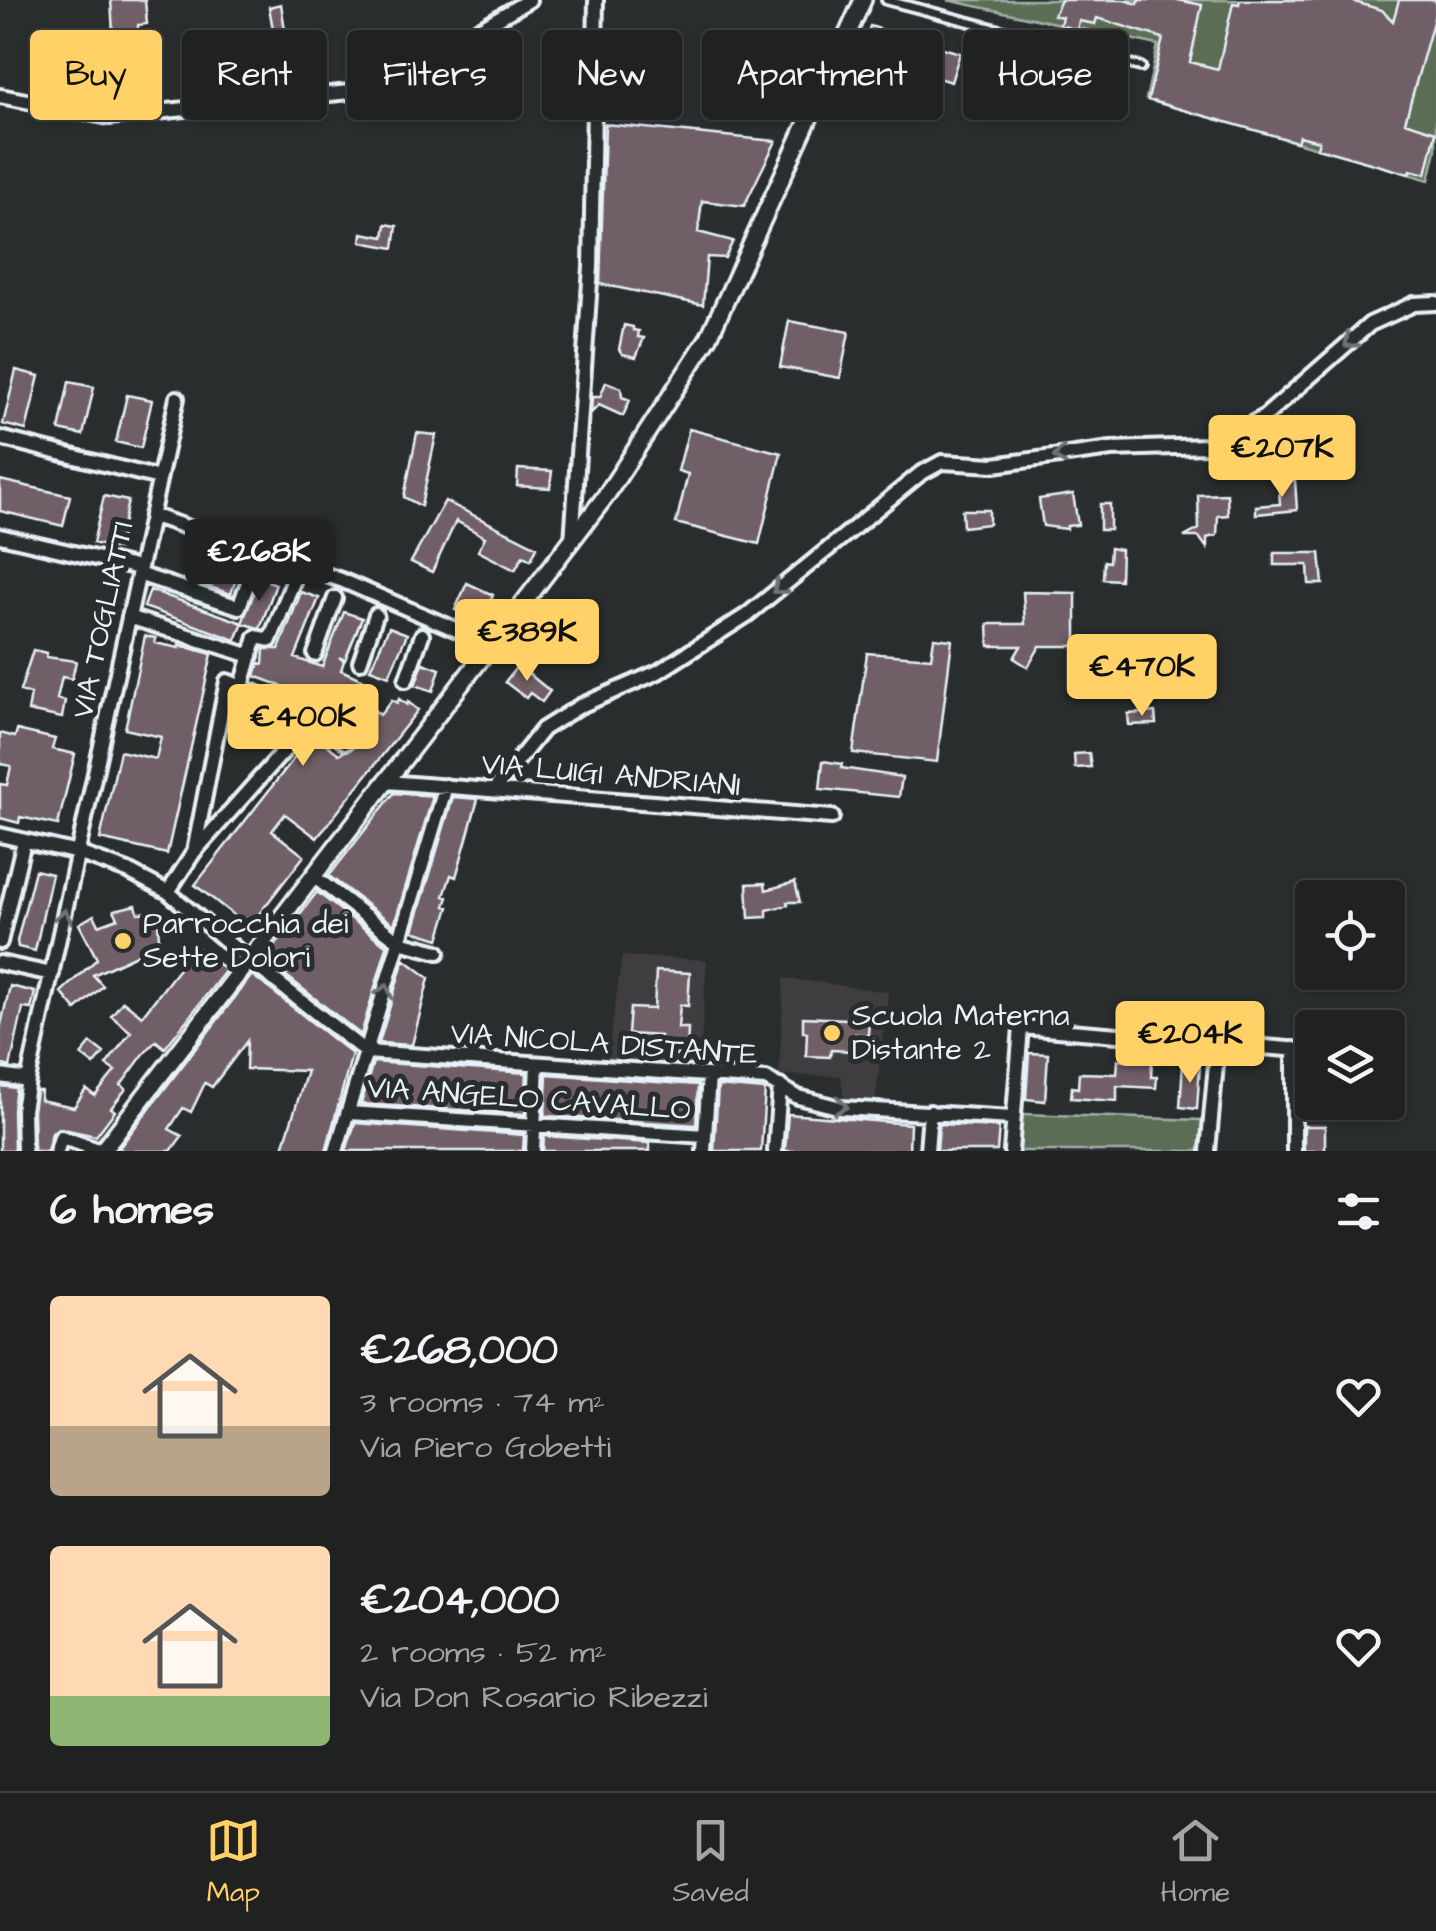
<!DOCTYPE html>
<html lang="en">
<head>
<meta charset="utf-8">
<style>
  body { margin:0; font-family:"Architects Daughter",sans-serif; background:#2d2f2f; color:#f1f3f6; height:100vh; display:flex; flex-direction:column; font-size:38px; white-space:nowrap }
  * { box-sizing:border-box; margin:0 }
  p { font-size:32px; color:#a2a4a5 }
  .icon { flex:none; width:55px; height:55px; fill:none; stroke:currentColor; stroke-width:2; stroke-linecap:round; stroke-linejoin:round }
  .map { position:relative; height:1151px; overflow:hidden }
  .panel { display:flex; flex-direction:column; background:#202222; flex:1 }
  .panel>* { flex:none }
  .banner { position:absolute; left:30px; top:30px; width:1378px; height:90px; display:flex; gap:20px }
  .tools { position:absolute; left:1295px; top:880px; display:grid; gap:20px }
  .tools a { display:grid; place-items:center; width:110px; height:110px; border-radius:10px; background:#202222; box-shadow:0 2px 8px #0004,0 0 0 2px #3d3f40; font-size:50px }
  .price { position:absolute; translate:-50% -85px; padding:0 22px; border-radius:10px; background:#ffd166; color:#111; font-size:32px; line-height:65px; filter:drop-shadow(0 2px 5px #0008) }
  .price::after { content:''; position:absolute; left:50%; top:60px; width:30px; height:22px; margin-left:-15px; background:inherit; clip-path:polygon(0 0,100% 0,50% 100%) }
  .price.selected { background:#222; color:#fff }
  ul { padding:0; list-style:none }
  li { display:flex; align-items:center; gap:30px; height:250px; padding:0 50px }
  li span { display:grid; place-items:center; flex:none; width:280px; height:200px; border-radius:10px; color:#555 }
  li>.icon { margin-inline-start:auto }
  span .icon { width:120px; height:120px; fill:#fffc; stroke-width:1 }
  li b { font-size:42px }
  h2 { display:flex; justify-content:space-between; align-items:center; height:120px; padding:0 50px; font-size:42px }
  .tag { padding:0 35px; border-radius:10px; background:#202222; box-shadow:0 2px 8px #0004,0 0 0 2px #3d3f40; font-size:35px; line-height:90px }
  .tag.selected { background:#ffd166; color:#111 }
  .menu { display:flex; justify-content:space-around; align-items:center; height:140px; border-top:2px solid #3d3f40; background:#202222; font-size:28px; color:#a2a4a5 }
  .menu a { display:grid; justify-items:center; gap:5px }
  .menu .selected { color:#ffd166 }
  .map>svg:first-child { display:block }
  .built { fill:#3f3c3f }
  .green { fill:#5b6d56; stroke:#a2afa7; stroke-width:2.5 }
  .building { fill:#715f68; stroke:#e8f1f8; stroke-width:2.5 }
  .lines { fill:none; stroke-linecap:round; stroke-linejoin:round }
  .service-casing { stroke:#e8f1f8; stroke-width:14 }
  .minor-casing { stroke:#e8f1f8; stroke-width:20 }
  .tertiary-casing { stroke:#e8f1f8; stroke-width:22 }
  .service { stroke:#2a2d2e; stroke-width:6 }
  .minor { stroke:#2a2d2e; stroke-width:12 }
  .tertiary { stroke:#2a2d2e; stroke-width:15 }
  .oneway { stroke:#6c7275 }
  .poi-dot { fill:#ffd166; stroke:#2a2d2e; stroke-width:4 }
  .labels { text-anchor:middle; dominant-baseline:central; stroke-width:10; stroke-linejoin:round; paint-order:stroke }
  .street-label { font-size:30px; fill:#e8f1f8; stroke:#2a2d2e }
  .poi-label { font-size:30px; fill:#e8f1f8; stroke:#2a2d2e; text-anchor:start }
</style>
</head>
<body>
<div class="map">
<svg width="1436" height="1151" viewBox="0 0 1436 1151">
  <rect width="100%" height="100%" fill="#2a2d2e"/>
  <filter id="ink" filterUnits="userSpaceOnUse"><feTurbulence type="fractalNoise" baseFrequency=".01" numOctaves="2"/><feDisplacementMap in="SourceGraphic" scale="20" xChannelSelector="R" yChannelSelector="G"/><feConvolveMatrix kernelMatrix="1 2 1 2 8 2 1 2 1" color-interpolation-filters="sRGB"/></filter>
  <g filter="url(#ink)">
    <path class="built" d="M622,956L707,960L699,1068L607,1061Z
      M784,978L888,992L875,1103L845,1106L841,1076L779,1075Z"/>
    <path class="green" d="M947,0H1436V150L1429,180L1146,99L1158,45Z
      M1022,1114L1202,1120L1200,1151H1020Z"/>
    <path class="building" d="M111,0H145L147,24L138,25V32L113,33Z
      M1061,0H1124L1138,4L1139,0H1178L1202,5L1190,62L1218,69L1233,3L1239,4L1240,0H1348L1382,10L1393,21L1399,0H1436V11L1405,122L1436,132L1426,174L1410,170L1409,174L1317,148L1319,141L1299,136L1297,142L1148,100L1163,38L1097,18L1095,24L1079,21L1077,30L1060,25L1062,17L1054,15Z
      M281,4L289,56L273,60L268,37L274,35L269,7Z
      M870,26L960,53L951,82L861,55Z
      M605,124L776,141L744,206L702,201L698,232L733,241L725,258L707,257L703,305L600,284Z
      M386,224L397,226L394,248L361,242L362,233L384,237Z
      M789,321L849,332L840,378L780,367Z
      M624,325L633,327V330L639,331L638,337L644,338L636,357L622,354L619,349Z
      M16,370L39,376L26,430L3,424Z
      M69,382L94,387L83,435L59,430Z
      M606,382L621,388L622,397L630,400L623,416L599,405L591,413L592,397H600Z
      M127,395L152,400L141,448L116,442Z
      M689,429L781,453L759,544L676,523L688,474L678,471Z
      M417,433L436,435L421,506L404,497Z
      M518,469L552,471L550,488L517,486Z
      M0,480L70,496L63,526L0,511Z
      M1295,480L1297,510L1256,514V506L1280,504L1279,487L1286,486L1285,481Z
      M1073,494L1078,525L1067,526V529L1043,526L1039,499Z
      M1227,494L1228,515L1218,516L1217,535L1207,538V548L1199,537H1184L1199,529L1198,495Z
      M104,496L128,501L118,549L93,543Z
      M445,501L537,547L531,560L523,556L515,570L478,551L485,537L456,521L432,572L411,562Z
      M1100,504H1110V530H1100Z
      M962,510H989V524L963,527Z
      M1110,548L1121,550L1120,580L1103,579L1104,561L1109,562Z
      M1274,553H1320L1323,584H1309L1308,565H1274Z
      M190,562L236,579L231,594L184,578Z
      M260,578L276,584L260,628L255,627L242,623Z
      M467,583L493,595L481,623L455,610Z
      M150,590L243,623L236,640L144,607Z
      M301,592L319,598L295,658L322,667L344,612L362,618L345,660L339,657L344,661L341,670L372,684L364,702L380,715L392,700L397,703L399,699L407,705L408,702L418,710L317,838L285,814L272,831L304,856L249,927L195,885L313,734L339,754L354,747V736L360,727L330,704L255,676L259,663L263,664L264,649H279Z
      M1023,592L1076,593V646H1040L1028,667L1014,658L1021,646H989L988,624H1025Z
      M389,627L407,634L389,676L370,669Z
      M145,636L156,638L155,643L179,648V645L212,654L167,854L100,839L120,751L156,759L161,737L125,729Z
      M934,638L952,640L937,762L853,753L867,653L931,658Z
      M33,650L47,653L46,657L76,661L72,679L62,677L57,699L65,701L62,718L28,711L31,694L20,691Z
      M423,663L440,669L433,691L415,685Z
      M518,665L550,691L542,702L530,693L526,698L505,682Z
      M1155,712L1156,724L1129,725L1128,714Z
      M17,730L55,739L52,749L75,754L58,825L20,817L19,823L0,818V784L7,785L11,766L0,764V733L15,737Z
      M1089,753L1091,767L1075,768L1074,754Z
      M823,761L842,764L841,768L902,777L899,797L820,789Z
      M394,793L433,796L394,925L329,876Z
      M453,797L478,799L456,877L451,875L444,896L448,897L445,906L449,907L439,939L413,931Z
      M35,870L52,874L35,951L18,947L17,941Z
      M795,882L800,902H787L788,905L767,910V917L749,918L747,884L765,883L766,890Z
      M317,892L387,946L361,1035L265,959Z
      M136,905L138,913L151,912L152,920L158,919L159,941L150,952L136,955L93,975L103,986L76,1010L61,992L97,959L79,924L94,915L99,925L118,918L114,910Z
      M196,947L226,970L165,1048L156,1041L143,1055L121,1085L126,1089L111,1108L115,1111L96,1136L58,1128L52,1133L47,1151H34L33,1111L36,1091H41L40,1100L74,1107L86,1089L95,1096L115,1071L106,1065L131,1032L111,1016L123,1001L142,1016Z
      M404,959L429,978L412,1045L379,1043Z
      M656,971L690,973L688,1006L680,1005L678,1028H688L687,1055L659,1054L660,1036L628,1034L630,1008L654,1009Z
      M252,975L352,1054L326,1151H282L307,1071L246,1069L247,1041L212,1087L205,1083L191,1112L183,1108L169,1129L182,1136L171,1151H124L119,1148Z
      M10,986L35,992L31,1009L23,1008L10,1067L0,1064V1029Z
      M803,1017L869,1020L868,1035L855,1034L854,1051L831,1050L830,1057L806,1056L807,1032H803Z
      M91,1043L104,1053L94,1065L81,1055Z
      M1029,1053L1048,1054L1045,1101L1026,1099Z
      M1118,1060L1152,1062L1151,1077H1157L1156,1088L1117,1086V1101L1071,1098L1072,1087L1078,1088L1079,1073L1117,1074Z
      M373,1062L527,1073L525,1114L361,1104Z
      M1183,1063L1200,1064L1197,1109L1180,1107Z
      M547,1074L698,1085L696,1125L545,1116Z
      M0,1086L16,1088L13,1110L14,1151H0Z
      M718,1086L765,1090L761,1151H714Z
      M788,1114L910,1124L909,1151H785Z
      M355,1123L524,1135L523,1151H346Z
      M939,1124L999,1127L997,1151H937Z
      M1304,1126H1325V1151H1304Z
      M544,1136L650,1143V1151H543Z"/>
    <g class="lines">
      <g class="service-casing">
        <path id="service" d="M886,0L1141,67"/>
      </g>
      <g class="minor-casing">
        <path id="minor" d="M0,96L109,117L359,91L394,79L529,0
          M0,438L159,478
          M151,515L341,580L492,645
          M0,536L139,568
          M572,541L591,267L596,0
          M138,574L239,607L253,569
          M129,617L251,656
          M315,654L335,598
          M360,662L376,615
          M406,680L422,635
          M242,686L256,637L270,640L293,582
          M314,717L346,742
          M387,782L832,817
          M494,790L543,729L580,706L658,672L747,615L920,474L942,462L994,465L1111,449L1208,446L1263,418L1370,324L1414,304L1436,303
          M0,835L78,853L128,871L168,892L250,961L366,1052L766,1079L798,1097L841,1108L1013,1118
          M313,876L400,942L438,952
          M168,892L194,852L314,717L227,681L194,852
          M0,942L24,841
          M0,963L52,974
          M0,1076L28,1080
          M349,1113L705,1136
          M24,1151L23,1110L28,1080L177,398
          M57,1151L61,1137L101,1151
          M336,1151L446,786
          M533,1151L537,1064
          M704,1151L709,1075
          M775,1151L780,1086
          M927,1151L930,1112
          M1011,1151L1021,1027L1312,1051
          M1208,1151L1218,1043
          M1294,1151V1049"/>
      </g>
      <g class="tertiary-casing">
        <path id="tertiary" d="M102,1151L605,497L709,337L863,0"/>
      </g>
      <use href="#service" class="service"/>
      <use href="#minor" class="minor"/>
      <use href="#tertiary" class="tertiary"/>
    </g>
    <defs><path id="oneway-chevron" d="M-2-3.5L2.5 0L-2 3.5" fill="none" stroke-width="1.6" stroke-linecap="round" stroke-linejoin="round" transform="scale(2.5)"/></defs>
    <g class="oneway">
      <use href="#oneway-chevron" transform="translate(1350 342) rotate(139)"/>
      <use href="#oneway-chevron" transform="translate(1060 456) rotate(172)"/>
      <use href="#oneway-chevron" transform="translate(779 588) rotate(141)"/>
      <use href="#oneway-chevron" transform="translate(64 916) rotate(-78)"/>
      <use href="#oneway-chevron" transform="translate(385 991) rotate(-73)"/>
      <use href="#oneway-chevron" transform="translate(841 1106) rotate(7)"/>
    </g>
  </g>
  <g class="poi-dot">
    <circle cx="123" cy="941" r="10"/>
    <circle cx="832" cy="1033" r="10"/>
  </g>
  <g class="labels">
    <g class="street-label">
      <text transform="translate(103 620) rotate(-78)">VIA TOGLIATTI</text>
      <text transform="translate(611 775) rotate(5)">VIA LUIGI ANDRIANI</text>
      <text transform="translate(604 1044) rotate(4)">VIA NICOLA DISTANTE</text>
      <text transform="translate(529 1099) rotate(4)">VIA ANGELO CAVALLO</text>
    </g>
    <g class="poi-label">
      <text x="143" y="924">Parrocchia dei<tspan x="143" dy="34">Sette Dolori</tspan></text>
      <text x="852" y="1016">Scuola Materna<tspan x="852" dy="34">Distante 2</tspan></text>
    </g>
  </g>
</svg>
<div class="tools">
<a><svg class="icon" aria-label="locate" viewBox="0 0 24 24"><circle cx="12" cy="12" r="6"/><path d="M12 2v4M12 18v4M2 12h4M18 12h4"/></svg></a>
<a><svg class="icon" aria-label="layers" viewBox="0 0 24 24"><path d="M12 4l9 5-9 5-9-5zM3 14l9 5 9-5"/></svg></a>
</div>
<b class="price" style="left:1282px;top:500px">€207K</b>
<b class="price selected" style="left:259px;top:604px">€268K</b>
<b class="price" style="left:527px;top:684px">€389K</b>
<b class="price" style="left:1142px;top:719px">€470K</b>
<b class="price" style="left:303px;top:769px">€400K</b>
<b class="price" style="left:1190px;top:1086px">€204K</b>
<div class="banner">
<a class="tag selected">Buy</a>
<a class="tag">Rent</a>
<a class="tag">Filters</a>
<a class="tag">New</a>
<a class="tag">Apartment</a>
<a class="tag">House</a>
</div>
</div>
<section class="panel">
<h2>6 homes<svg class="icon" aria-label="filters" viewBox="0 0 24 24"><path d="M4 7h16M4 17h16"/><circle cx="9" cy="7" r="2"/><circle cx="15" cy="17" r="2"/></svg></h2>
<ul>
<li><span style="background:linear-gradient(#ffd9b3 65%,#b9a48a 0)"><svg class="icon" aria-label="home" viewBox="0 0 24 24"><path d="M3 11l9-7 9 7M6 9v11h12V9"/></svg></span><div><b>€268,000</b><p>3 rooms · 74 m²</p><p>Via Piero Gobetti</p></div><svg class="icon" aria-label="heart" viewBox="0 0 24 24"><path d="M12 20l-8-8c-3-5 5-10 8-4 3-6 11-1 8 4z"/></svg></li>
<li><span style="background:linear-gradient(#ffd9b3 75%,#8fb573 0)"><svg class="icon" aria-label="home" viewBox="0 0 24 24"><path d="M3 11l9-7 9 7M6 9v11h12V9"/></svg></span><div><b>€204,000</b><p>2 rooms · 52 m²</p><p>Via Don Rosario Ribezzi</p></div><svg class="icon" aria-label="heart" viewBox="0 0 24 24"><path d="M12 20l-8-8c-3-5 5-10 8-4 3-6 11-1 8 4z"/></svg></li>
</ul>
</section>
<nav class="menu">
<a class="selected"><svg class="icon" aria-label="map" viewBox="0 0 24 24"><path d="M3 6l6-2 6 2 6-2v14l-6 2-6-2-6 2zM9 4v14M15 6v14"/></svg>Map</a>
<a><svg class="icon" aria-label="saved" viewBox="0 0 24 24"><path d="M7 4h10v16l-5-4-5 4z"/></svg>Saved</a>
<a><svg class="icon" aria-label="home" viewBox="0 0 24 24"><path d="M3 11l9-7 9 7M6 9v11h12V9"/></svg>Home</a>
</nav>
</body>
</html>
